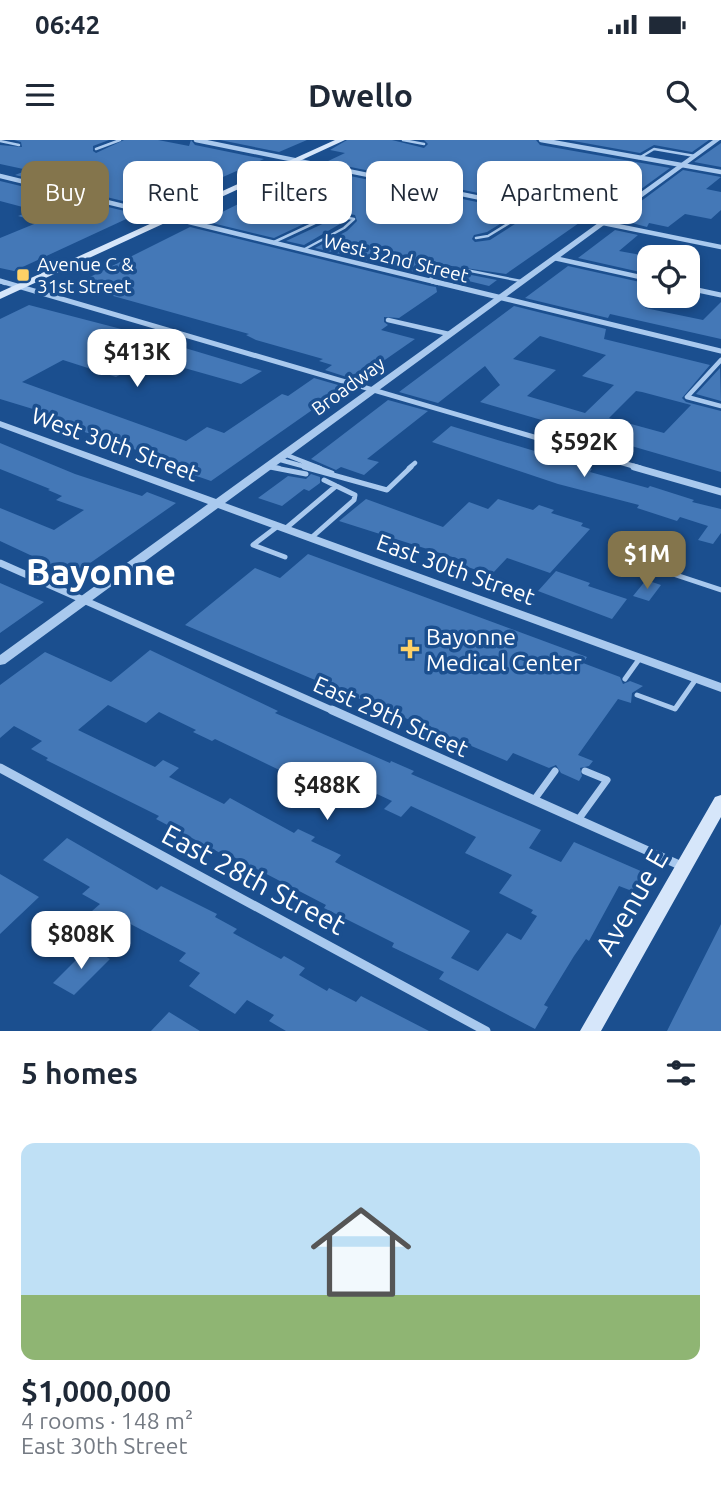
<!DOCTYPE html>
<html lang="en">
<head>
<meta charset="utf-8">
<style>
  body { margin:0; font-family:Ubuntu,sans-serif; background:#f6f6f7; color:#1f2937; height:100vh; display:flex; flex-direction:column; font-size:26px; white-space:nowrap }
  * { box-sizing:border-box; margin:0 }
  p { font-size:23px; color:#747a83 }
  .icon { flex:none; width:38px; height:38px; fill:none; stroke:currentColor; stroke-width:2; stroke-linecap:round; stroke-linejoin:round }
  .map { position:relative; height:891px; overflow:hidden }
  .panel { display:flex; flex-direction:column; background:#fff; flex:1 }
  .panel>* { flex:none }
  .top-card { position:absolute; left:21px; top:21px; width:679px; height:63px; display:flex; gap:14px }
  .controls { position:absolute; left:637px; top:105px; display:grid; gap:14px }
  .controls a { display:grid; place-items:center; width:63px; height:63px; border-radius:14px; background:#fff; box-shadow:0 4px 10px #0003; font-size:35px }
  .price { position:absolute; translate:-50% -60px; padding:0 16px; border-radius:14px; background:#fff; color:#222; font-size:23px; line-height:46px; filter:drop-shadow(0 2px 4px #0008) }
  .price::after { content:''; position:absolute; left:50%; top:42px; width:21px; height:16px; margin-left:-10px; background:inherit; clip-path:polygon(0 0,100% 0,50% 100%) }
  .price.active { background:#84754c; color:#fff }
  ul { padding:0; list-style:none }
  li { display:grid; align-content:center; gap:14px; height:371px; padding:0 21px }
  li+li { border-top:2px solid #e0e1e3 }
  li span { display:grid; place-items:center; height:217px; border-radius:14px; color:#555 }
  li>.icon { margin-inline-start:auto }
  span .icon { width:126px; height:126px; fill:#fffc; stroke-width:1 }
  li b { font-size:30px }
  h2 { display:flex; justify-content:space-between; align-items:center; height:84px; padding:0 21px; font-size:30px }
  .pill { padding:0 24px; border-radius:14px; background:#fff; box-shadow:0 4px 10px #0003; font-size:24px; line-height:63px }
  .pill.active { background:#84754c; color:#fff }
  .status { display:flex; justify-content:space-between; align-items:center; height:49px; padding:0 35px; background:#fff; direction:ltr }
  .status svg { height:19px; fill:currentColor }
  header { display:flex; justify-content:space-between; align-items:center; height:91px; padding:0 21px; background:#fff; font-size:32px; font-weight:600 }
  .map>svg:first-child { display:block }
  .building { fill:#4478b7; fill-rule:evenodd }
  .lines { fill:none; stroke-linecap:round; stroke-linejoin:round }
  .service-far3 { stroke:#a9c9ee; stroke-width:2.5 }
  .service-far2 { stroke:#a9c9ee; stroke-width:4.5 }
  .service-far1 { stroke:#a9c9ee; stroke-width:5 }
  .service { stroke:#a9c9ee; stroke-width:7 }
  .minor-far3 { stroke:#a9c9ee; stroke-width:4.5 }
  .minor-far2 { stroke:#a9c9ee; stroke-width:5 }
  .minor-far1 { stroke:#a9c9ee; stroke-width:7 }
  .minor { stroke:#a9c9ee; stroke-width:9 }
  .tertiary { fill:#a9c9ee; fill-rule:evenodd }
  .secondary { fill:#d6e6fa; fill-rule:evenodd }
  .poi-dot { fill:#ffd166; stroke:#1b4f8f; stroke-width:2.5 }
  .labels { text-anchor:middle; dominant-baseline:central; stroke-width:7; stroke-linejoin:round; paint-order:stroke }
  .far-street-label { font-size:19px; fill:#fff; stroke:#1b4f8f }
  .far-poi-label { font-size:19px; fill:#fff; stroke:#1b4f8f; text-anchor:start }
  .street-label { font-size:23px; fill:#fff; stroke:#1b4f8f }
  .poi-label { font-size:23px; fill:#fff; stroke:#1b4f8f; text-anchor:start }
  .near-street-label { font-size:28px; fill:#fff; stroke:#1b4f8f }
  .town-label { font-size:37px; font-weight:bold; fill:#fff; stroke:#1b4f8f }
</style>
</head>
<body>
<div class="status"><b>06:42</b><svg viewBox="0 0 49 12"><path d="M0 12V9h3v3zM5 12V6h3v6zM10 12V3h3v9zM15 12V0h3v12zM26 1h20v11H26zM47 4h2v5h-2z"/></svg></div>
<header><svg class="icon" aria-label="menu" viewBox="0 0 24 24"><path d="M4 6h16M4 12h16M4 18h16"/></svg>Dwello<svg class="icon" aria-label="search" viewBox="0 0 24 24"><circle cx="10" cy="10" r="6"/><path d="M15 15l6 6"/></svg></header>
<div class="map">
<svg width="721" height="891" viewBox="0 0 721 891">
  <rect width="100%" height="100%" fill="#1b4f8f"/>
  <path class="building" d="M14,0H109L93,6V11L96,13L124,0H158L189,6L191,0L195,5L264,19L152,68L15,35L28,30L0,24V5L22,7L21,2Z
    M220,0H307L279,12Z
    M347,0H392L424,8L428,4L424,0H536L540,5L670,28L604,76L590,75L504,58L541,36L539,29L493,56L326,22L345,13L330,10Z
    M568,0H709L692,12L654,5L640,13Z
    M721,3V27L694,22Z
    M311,28L521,71L487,92L474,95L472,99L475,102L490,100L532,73L579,83L506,134L445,125L428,135L315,108L347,91L357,81L355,75L331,71L274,98L204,81Z
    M683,30L721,37L706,49L721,52V70L711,79L685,74L668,87L649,83L647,87L617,79Z
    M0,41L137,74L14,131L0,128V98L39,82L18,76L34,70L0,61Z
    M333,79L345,81L304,105L286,101Z
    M190,87L430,146L436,147L437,152L399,178L384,177V182L388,185L381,190L415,199L356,240L325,230L332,225L319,221L323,219L256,200L246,195L249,194L74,145Z
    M615,90L638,95L619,111L641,115L637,119L649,122V134L578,118Z
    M568,126L649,144V164L645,168L703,180L721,162V199L610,174L608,178L525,158Z
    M447,133H461L497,140L489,146L444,135Z
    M29,165L125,190L262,231L241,244L149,218L116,237L63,220L22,242L186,301L207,287L224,293L282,254L288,256L314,238L345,247L211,341L156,322L160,319L148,314L50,280L56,276L0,259V179Z
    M514,166L606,189L604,199L710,225L682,258L686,262L721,271V332L480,262L500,245L485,226L438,263L399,252ZM540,196L606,215L582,236L614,245L585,273L527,256L556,230L513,219ZM636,251L642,252L691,265L664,293L609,278Z
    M720,228L721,261L696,254Z
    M388,260L428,271L367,319L379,322L364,335L341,327L336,330L311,319Z
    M451,286L578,324L592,329L590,332L648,348L650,346L694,360L692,362L721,369V393L713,404L698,400L708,386L680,377L677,381L637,368L639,365L558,344L432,302Z
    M0,303L75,334L142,356L147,352L176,363L73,435L0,401V368L54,390L84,370L56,360L62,356L48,350L50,349L0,329Z
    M311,334L320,337V343L309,351L304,349L282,366L258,358L288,336L306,339Z
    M366,359L443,387L469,362L488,369L498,359L533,370L539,365L554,370L551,373L583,383L581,386L590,389L550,433L507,418L491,435L462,425L465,421L339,381Z
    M641,398L656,403L643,419L628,414Z
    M308,414L587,517L583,523L620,537L623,544L630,541L643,546L632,553L631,563L618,559L578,615L593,621L589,626L580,628L582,636L579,641L561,633L556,625L549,628L513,613L507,621L185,485L255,428L280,438Z
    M556,431L590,443L588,446L627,459L612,479L538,451Z
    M646,440L661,445L649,461L633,456Z
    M0,443L44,462L0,493Z
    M150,510L278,571L275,573L390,623L391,621L414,631L411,634L541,690L529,708L561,722L574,702L643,732L632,751L619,746L589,801L586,799L574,816L544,865L548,867L535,889L439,839L444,832L392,807L394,803L324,768L326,765L226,713L224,715L156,679L159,676L46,620L48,618L31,609L42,601L14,586L0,598V545L45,512L111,542ZM108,565L146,583L159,572L196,590L193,592L212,601L215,599L327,653L329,650L351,660L362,647L392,661L384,669L401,677L411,666L443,681L476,697L465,713L512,735L499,753L533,770L531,773L537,776L521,800L507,793L478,831L451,818L470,791L335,722L341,715L311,701L315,697L298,689L294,693L230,658L224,664L169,637L179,628L163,620L155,627L78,590Z
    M67,698L157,750L161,746L217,774L215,777L237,789L233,793L281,819L284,816L305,828L299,835L327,851L329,848L356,862L361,856L429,891H286L269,881L274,875L247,860L235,874L189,846L200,833L179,821L186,813L117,777L111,783L92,771L100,764L82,754L90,747L43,720Z
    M0,734L39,757L0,794Z
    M721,784V891H667L673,879Z
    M89,807L110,819L74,855L53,843Z
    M169,872L200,891H151Z"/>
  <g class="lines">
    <path class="service-far3" d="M403,0L424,4
      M0,1L19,5
      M96,9L120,0
      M639,18L654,9L695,16
      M491,61L538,33
      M476,98L488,96L532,69
      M274,102L332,75L354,79L344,88L303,110
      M445,129H461L521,141
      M428,140L446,129"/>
    <path class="service-far2" d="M388,180L449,194
      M721,220L687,257L721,266
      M284,314L320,328
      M277,319L310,328
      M267,326L279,328
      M409,328L415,323"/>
    <path class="service-far1" d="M270,327L306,334
      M304,327L387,350L411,327
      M316,327L332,333
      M278,386L253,405L285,417
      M285,389L336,346
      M311,398L354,360L355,355L324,340
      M664,431L721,450
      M625,539L640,518
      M637,555L675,569L696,539"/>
    <path class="service" d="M534,660L555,631
      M578,680L607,640L585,631"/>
    <path class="minor-far3" d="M196,0L721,107
      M541,0L721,32
      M0,36L439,143
      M554,118L649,139
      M0,141L5,143"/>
    <path class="minor-far2" d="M0,141L640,328
      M432,141L721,211
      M688,148L721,155"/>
    <path class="minor-far1" d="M634,327L721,352
      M0,423L336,572"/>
    <path class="minor" d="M332,570L684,727
      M0,628L486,891"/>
    <path class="tertiary" d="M713,0H720L225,363L721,543V552L218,368L5,524L0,525V515L208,364L0,287V281L216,359Z"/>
    <path class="secondary" d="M335,0H345L0,159V152Z
      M721,655V677L601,891H580L715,657Z"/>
  </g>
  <g class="poi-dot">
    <rect x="16" y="128" width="14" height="14" rx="3.5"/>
    <path d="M406.5 498.5h7v7h7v7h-7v7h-7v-7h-7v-7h7z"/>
  </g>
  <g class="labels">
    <g class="far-street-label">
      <text transform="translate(396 118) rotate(14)">West 32nd Street</text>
      <text transform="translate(348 246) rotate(-36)">Broadway</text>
    </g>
    <g class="far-poi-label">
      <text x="37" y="124">Avenue C &amp;<tspan x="37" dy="22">31st Street</tspan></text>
    </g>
    <g class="street-label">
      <text transform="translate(115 304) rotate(20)">West 30th Street</text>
      <text transform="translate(456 429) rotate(20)">East 30th Street</text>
      <text transform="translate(391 576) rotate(24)">East 29th Street</text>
    </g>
    <g class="poi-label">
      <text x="426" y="496">Bayonne<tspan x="426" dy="26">Medical Center</tspan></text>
    </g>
    <g class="near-street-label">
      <text transform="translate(254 739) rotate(28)">East 28th Street</text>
      <text transform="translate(631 762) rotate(-60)">Avenue E</text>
    </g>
    <g class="town-label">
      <text x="101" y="431">Bayonne</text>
    </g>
  </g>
</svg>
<div class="controls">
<a><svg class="icon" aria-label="locate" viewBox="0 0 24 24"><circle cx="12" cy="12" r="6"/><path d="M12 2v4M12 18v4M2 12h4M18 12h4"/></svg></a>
</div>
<b class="price" style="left:137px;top:249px">$413K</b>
<b class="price" style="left:584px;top:339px">$592K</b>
<b class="price active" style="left:647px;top:451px">$1M</b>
<b class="price" style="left:327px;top:682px">$488K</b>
<b class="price" style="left:81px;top:831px">$808K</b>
<div class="top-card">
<a class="pill active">Buy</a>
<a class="pill">Rent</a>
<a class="pill">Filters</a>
<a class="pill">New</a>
<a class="pill">Apartment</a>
</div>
</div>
<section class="panel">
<h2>5 homes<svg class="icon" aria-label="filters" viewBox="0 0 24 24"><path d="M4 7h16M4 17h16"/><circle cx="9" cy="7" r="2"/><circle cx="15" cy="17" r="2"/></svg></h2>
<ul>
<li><span style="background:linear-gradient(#bfe0f5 70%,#8fb573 0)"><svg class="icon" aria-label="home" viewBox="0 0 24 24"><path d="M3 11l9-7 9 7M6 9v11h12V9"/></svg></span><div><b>$1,000,000</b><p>4 rooms · 148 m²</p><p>East 30th Street</p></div></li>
</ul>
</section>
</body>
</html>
